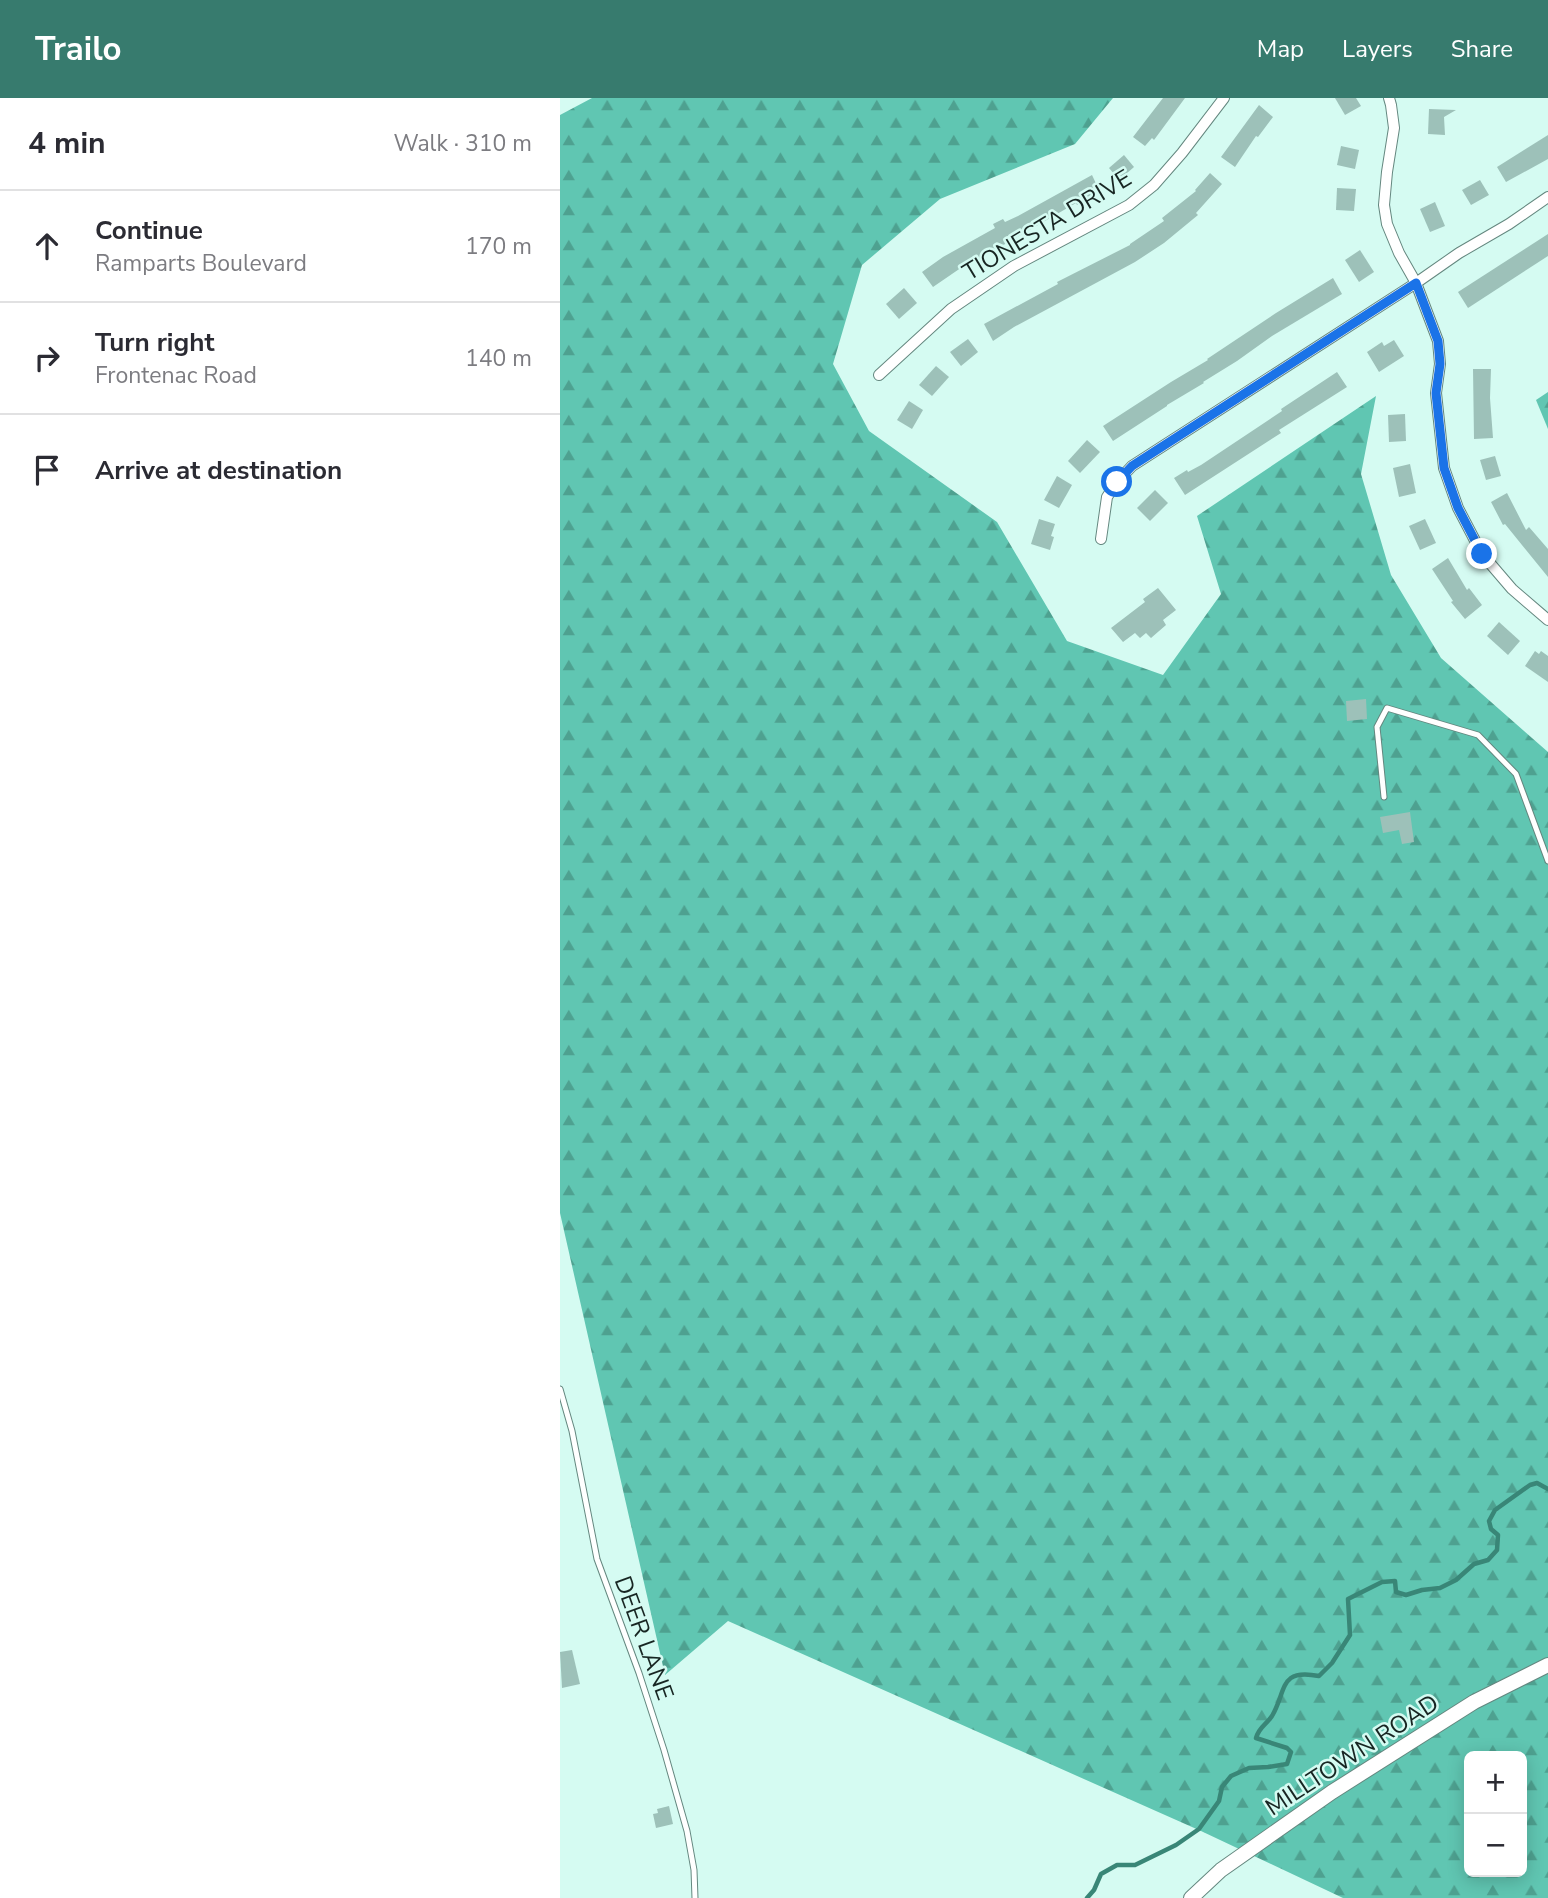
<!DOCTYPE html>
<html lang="en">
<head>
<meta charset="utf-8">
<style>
	:root { --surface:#fff; --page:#f7f7f7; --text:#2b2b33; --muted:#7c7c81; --line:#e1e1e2; --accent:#377b6e }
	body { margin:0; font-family:"Nunito Sans",sans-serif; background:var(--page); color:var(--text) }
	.controls { position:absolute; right:21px; bottom:21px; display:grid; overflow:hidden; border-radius:10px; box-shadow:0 4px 18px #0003 }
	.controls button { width:63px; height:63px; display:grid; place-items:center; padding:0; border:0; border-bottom:2px solid var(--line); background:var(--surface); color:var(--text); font:35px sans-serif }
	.stop { position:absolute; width:21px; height:21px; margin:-16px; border:5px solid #1a73e8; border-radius:50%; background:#fff }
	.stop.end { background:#1a73e8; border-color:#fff; box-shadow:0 2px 7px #0008 }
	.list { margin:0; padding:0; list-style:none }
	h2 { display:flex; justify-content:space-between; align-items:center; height:91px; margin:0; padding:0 28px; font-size:30px }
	h2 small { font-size:23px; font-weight:400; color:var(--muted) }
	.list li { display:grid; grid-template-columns:46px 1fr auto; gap:21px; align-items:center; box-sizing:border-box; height:112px; padding:0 28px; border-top:2px solid var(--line) }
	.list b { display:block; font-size:26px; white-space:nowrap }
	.list p { margin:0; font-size:23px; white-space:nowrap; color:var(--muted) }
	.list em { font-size:23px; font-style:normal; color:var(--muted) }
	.icon { flex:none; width:38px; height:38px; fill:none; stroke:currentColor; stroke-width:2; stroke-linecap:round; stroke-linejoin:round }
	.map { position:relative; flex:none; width:988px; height:1800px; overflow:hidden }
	header { display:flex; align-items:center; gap:42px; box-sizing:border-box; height:98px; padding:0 35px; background:var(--accent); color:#fff }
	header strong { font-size:33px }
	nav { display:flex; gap:38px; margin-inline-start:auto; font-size:24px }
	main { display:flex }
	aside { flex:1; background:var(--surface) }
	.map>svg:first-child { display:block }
	.forest { fill:url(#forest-firs); fill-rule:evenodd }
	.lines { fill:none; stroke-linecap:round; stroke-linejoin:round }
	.stream { stroke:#398677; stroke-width:4.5 }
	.building { fill:#9dc1b9 }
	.service-casing { stroke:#64877f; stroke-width:7 }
	.minor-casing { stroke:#64877f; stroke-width:12 }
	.tertiary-casing { stroke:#64877f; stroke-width:16 }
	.service { stroke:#fff; stroke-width:5 }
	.minor { stroke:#fff; stroke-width:10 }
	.tertiary { stroke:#fff; stroke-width:14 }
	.route { stroke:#1a73e8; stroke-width:9 }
	.labels { text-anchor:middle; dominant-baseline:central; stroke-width:5; stroke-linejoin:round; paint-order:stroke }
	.street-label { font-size:24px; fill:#172522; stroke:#d5fbf2 }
</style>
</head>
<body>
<header>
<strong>Trailo</strong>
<nav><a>Map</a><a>Layers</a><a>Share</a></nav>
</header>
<main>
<aside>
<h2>4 min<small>Walk · 310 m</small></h2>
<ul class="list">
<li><svg class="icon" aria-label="ahead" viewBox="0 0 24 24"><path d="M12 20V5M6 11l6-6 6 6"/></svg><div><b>Continue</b><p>Ramparts Boulevard</p></div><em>170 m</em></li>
<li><svg class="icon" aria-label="right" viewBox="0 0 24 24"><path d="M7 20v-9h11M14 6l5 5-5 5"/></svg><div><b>Turn right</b><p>Frontenac Road</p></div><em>140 m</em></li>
<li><svg class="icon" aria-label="arrive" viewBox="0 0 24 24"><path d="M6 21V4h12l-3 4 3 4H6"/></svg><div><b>Arrive at destination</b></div></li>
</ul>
</aside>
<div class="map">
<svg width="988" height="1800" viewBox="0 0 988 1800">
	<defs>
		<pattern id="forest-firs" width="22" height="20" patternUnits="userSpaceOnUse" patternTransform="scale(1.75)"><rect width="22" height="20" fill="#60c6b2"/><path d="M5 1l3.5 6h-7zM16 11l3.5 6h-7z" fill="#4ea190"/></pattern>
	</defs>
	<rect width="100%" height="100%" fill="#d5fbf2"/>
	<g class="forest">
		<path d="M32 0H553L515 46 380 101 302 167 273 266 309 333 437 424 507 543 603 577 661 496 637 418 816 298 801 376 831 477 881 560 988 654V1800H783L641 1733 168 1523 105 1577 0 1115V17ZM909 1658H962V1774H909Z"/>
		<polygon points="988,294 988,331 976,302"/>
	</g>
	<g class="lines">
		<path class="stream" d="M527 1800 534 1792 541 1776 557 1767H575L616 1747 639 1731 659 1703 662 1689 671 1678 689 1670 708 1669 727 1666 731 1654 727 1650 696 1640C699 1629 706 1627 712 1618 727 1592 719 1570 759 1578L772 1565 790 1537 788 1501 822 1484 835 1483 836 1494 846 1497 862 1492 880 1490 896 1482 914 1466 928 1462 937 1452 938 1437 931 1431 929 1423 935 1412 970 1387 977 1385 988 1391"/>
	</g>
	<g class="building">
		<polygon points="603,0 625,0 594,42 592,40 585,48 573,39"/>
		<polygon points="775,0 796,0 801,8 785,17"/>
		<polygon points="699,7 713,19 698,39 696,38 675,69 661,59"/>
		<polygon points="869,11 896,12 884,19 885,37 868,36"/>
		<polygon points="988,37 988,61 946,84 937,69"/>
		<polygon points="781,48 799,52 795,71 777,67"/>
		<polygon points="564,57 574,69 559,82 549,70"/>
		<polygon points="650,75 662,86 636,115 638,117 604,145 575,164 454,229 433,243 424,226 498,186 497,184 570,147 570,146 604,123 602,120 636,93 635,92"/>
		<polygon points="532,77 540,94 517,107 516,105 409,167 408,165 373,189 362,174 383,159 435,130 433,126 443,121 445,124 458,118"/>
		<polygon points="920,82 929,97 911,107 902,92"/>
		<polygon points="777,90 796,91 794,113 776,112"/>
		<polygon points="875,104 885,128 870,134 860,111"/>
		<polygon points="988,136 988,158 908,210 898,194"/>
		<polygon points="800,152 814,174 799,184 785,162"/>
		<polygon points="773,180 782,196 712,238 677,263 643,284 644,285 607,307 607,308 553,343 543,328 611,284 648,262 647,261 716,215"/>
		<polygon points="344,190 357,205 339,221 326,206"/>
		<polygon points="408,241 418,254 401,268 390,254"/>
		<polygon points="834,242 844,258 819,274 807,254 822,244 824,248"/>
		<polygon points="376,268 389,279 372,298 359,287"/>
		<polygon points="913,271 931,271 930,300 933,340 914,341"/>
		<polygon points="777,274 787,289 719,332 721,335 625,397 614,380 627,372 628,374 641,367 722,313 721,311"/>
		<polygon points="349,303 363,312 352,331 337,322"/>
		<polygon points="845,316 846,343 829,344 828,317"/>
		<polygon points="527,342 540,354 520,375 508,363"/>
		<polygon points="935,358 941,378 926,382 920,362"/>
		<polygon points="850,366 856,395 839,399 833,370"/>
		<polygon points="497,378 512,387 499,410 484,402"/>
		<polygon points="595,392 608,405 590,423 577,410"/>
		<polygon points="947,395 966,432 969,429 988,451 988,479 945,426 943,427 931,404"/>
		<polygon points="479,421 495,426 491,438 494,439 490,452 471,446"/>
		<polygon points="865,421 876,445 860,452 849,428"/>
		<polygon points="888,460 907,492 909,490 922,507 905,521 891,504 893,503 872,471"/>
		<polygon points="598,490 616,512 603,522 606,527 591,540 586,535 580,540 575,535 563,544 551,530 585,504 583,501"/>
		<polygon points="939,524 960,543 948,557 927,538"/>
		<polygon points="975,553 979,556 981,553 988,558 988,584 965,568"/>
		<polygon points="806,601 807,621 787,623 786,603"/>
		<polygon points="850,714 854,744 842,746 839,732 823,735 820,719"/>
		<polygon points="12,1552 20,1586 2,1590 0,1554"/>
		<polygon points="109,1708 113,1726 96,1730 93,1716 98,1715 97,1711"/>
	</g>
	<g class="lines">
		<defs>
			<g id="service">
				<polyline points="824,699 817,629 827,610 918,637 956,676 988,763"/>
				<polyline points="0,1291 12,1333 37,1461 79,1575 104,1652 127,1733 134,1772 135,1800"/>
			</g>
			<g id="minor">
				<polyline points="829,0 831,7 834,30 827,74 824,107 827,126 839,155 856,185 878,243 880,266 876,295 884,370 898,410 922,456 952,491 988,522"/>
				<polyline points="319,277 391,211 454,168 569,107 594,87 622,55 664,0"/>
				<polyline points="541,441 547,399 557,384 572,368 856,185 899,155 949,126 988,99"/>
			</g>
			<polyline id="tertiary" points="631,1800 661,1772 772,1694 914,1604 988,1567"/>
		</defs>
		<use href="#service" class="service-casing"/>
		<use href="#minor" class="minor-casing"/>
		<use href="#tertiary" class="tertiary-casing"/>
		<use href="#service" class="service"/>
		<use href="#minor" class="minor"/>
		<use href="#tertiary" class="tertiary"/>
	</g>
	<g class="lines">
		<polyline class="route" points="557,384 572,368 856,185 878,243 880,266 876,295 884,370 898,410 922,456"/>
	</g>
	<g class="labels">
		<g class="street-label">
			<text transform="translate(487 127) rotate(-31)">TIONESTA DRIVE</text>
			<text transform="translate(84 1540) rotate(70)">DEER LANE</text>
			<text transform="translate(792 1657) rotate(-33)">MILLTOWN ROAD</text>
		</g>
	</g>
</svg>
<div class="controls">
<button>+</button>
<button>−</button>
</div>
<div class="stop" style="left:557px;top:384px"></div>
<div class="stop end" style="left:922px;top:456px"></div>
</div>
</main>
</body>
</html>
